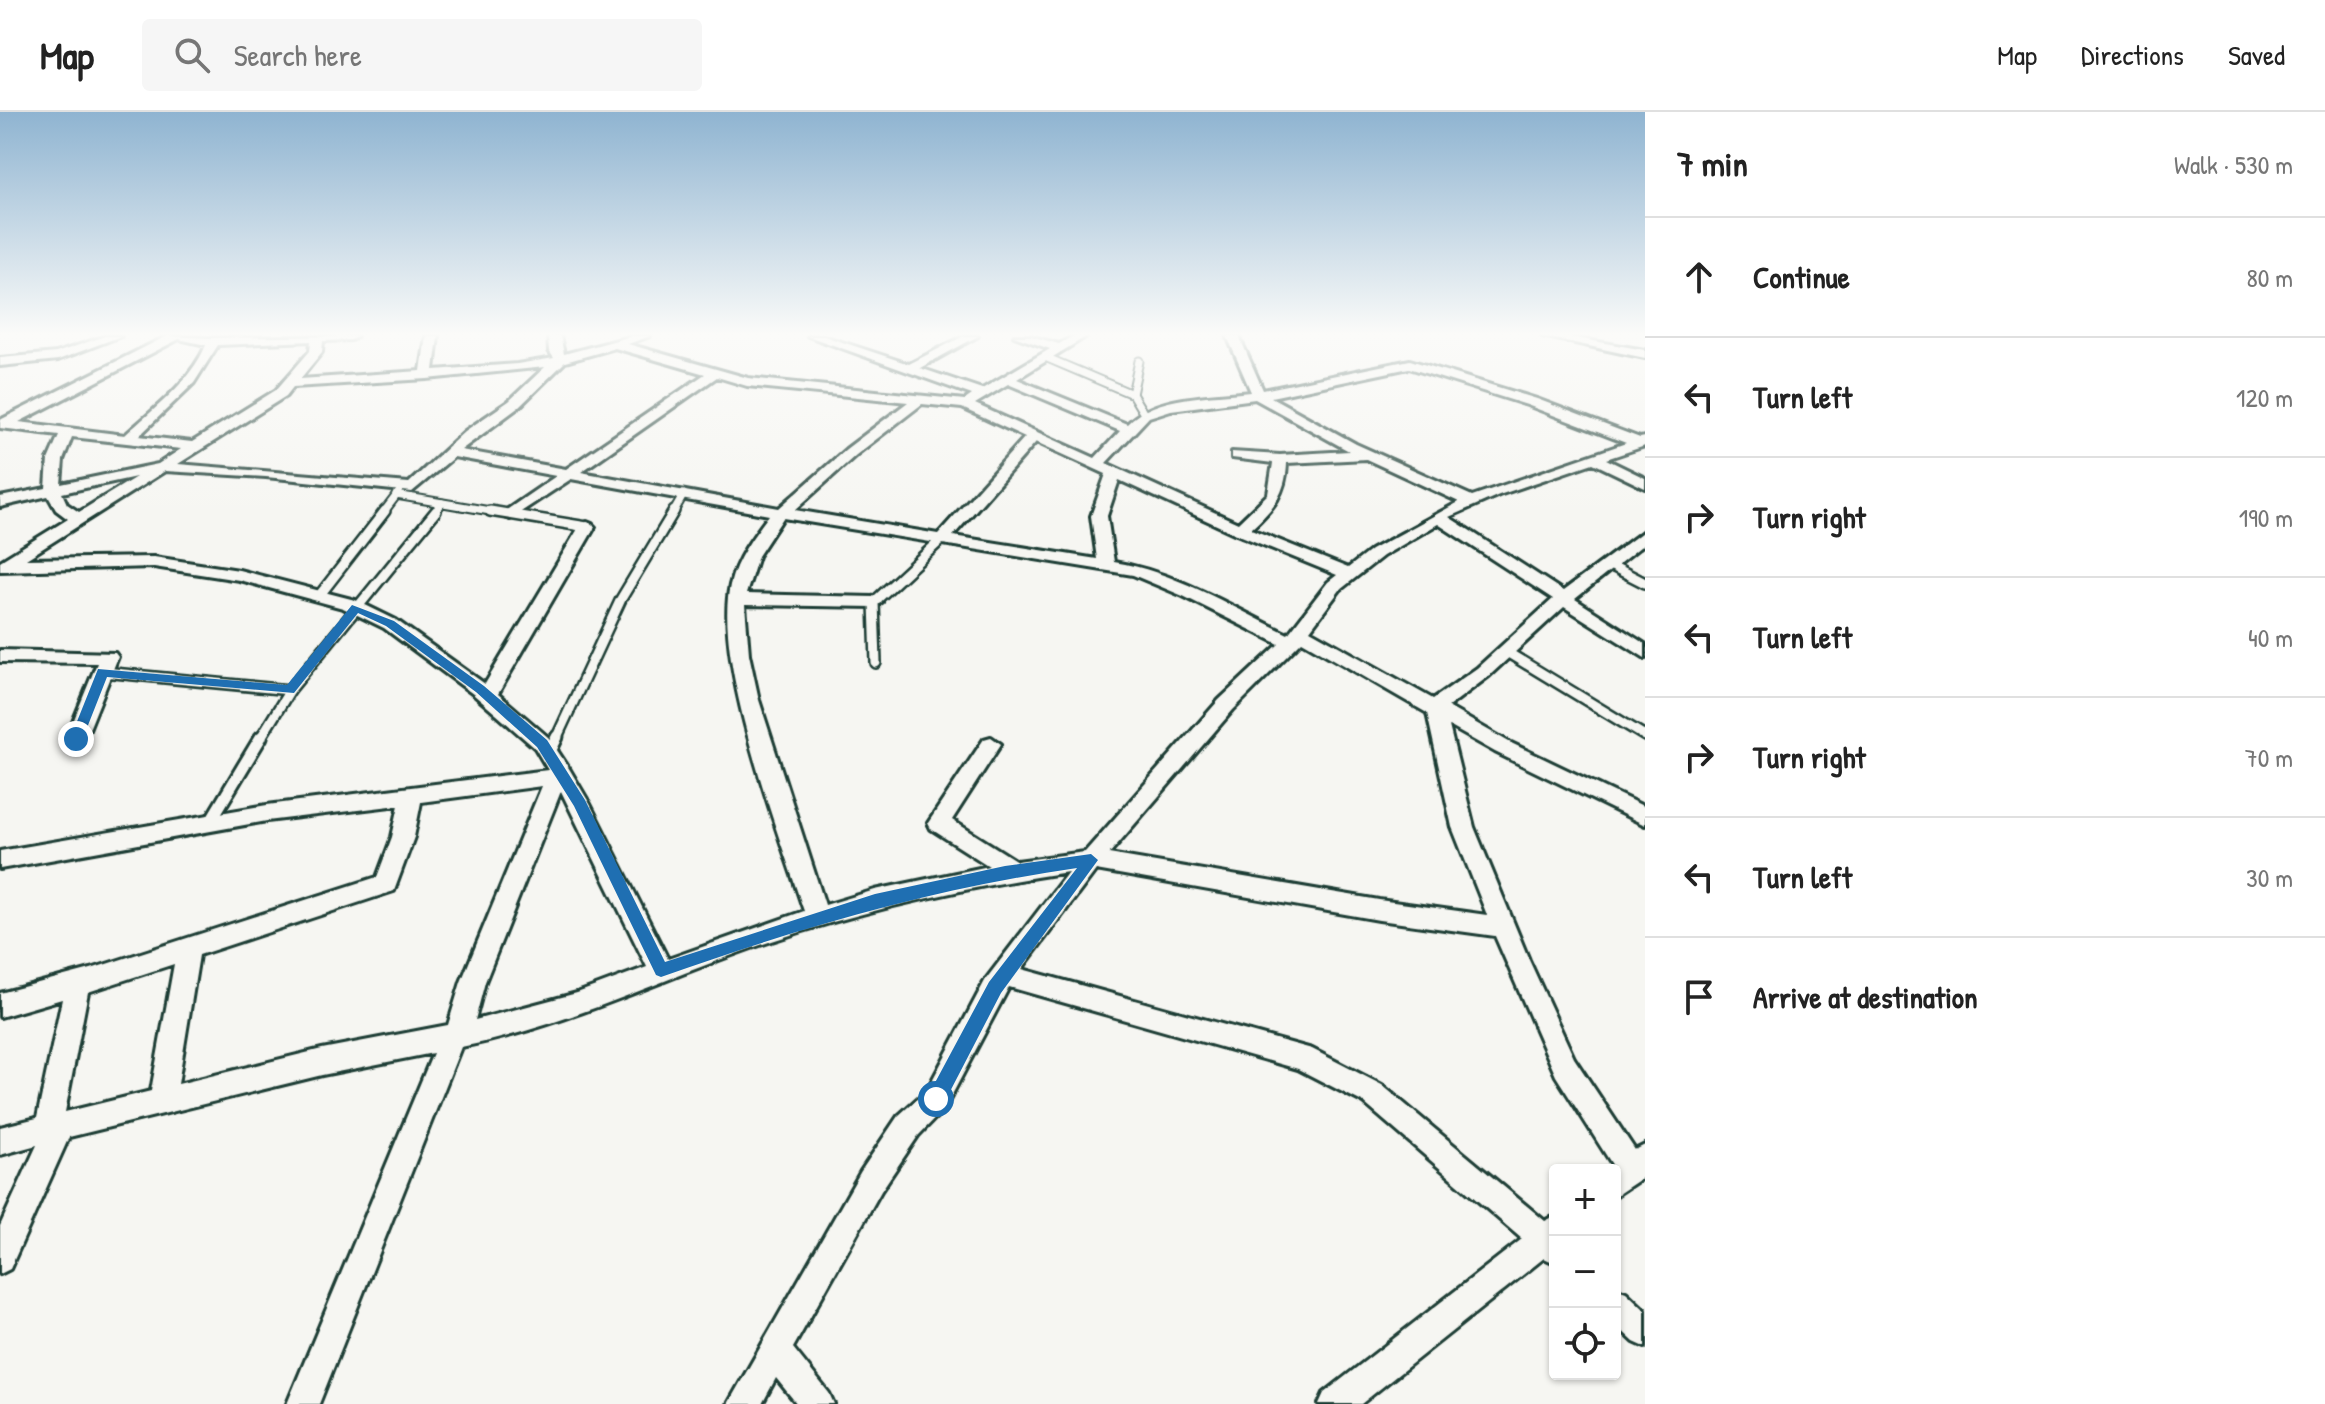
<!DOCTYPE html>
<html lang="en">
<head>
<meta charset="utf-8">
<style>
	:root { --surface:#fff; --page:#f6f6f6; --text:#222; --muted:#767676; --line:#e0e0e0 }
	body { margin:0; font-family:"Patrick Hand",sans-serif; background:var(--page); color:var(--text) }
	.controls { position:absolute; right:24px; bottom:24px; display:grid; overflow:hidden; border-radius:8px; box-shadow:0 2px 6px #0004 }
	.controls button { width:72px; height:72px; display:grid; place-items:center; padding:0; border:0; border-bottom:2px solid var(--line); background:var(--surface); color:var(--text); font:40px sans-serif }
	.stop { position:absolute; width:24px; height:24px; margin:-18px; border:6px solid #1f6fb2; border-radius:50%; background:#fff }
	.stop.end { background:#1f6fb2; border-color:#fff; box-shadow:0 2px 8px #0008 }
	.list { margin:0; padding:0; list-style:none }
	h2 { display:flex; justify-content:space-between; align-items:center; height:104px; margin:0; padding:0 32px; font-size:34px }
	h2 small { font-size:26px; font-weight:400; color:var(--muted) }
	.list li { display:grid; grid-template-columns:52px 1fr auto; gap:24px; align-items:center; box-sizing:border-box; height:120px; padding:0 32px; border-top:2px solid var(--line) }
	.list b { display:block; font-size:30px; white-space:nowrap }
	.list em { font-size:26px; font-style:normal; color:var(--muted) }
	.icon { flex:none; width:44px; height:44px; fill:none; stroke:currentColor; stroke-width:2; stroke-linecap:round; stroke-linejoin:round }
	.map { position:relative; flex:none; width:1645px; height:1292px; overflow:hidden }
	header { display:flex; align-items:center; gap:48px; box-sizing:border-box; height:112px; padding:0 40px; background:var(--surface); border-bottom:2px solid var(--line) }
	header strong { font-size:38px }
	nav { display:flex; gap:44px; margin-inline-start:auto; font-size:28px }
	.search { width:560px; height:72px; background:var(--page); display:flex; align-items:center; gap:20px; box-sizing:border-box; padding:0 28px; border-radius:8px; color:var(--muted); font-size:30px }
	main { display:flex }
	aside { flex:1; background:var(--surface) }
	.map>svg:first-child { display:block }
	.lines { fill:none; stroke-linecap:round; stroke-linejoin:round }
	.lane-far2-casing { stroke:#1f3d34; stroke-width:11 }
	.lane-far1-casing { stroke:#1f3d34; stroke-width:14 }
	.lane-casing { stroke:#1f3d34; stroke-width:17 }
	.street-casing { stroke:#1f3d34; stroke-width:6 }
	.lane-far2 { stroke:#f6f6f2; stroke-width:7 }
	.lane-far1 { stroke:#f6f6f2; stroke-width:9 }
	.lane { stroke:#f6f6f2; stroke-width:11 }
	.street { fill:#f6f6f2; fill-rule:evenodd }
	.route { fill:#1f6fb2 }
</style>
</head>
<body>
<header>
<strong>Map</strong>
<div class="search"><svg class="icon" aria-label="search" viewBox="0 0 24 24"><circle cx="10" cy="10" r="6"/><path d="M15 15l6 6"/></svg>Search here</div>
<nav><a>Map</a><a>Directions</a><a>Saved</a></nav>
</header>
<main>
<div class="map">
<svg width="1645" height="1292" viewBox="0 0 1645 1292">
	<rect width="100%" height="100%" fill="#f6f6f2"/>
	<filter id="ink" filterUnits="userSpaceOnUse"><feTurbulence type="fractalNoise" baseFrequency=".0125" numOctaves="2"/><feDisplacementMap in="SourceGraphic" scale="16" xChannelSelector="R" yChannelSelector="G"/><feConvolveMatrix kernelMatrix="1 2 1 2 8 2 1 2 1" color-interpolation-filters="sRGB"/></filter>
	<g filter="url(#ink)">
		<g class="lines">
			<defs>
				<g id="lane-far2">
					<polyline points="1045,245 1132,282"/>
					<polyline points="1139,249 1132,282 1144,302"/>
					<polyline points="396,383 502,401"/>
					<polyline points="383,401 399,380"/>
					<polyline points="434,401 442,391"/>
					<polyline points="673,401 684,382"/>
				</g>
				<g id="lane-far1">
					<polyline points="490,399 587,415"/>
					<polyline points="1608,452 1645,471"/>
					<polyline points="319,484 385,399"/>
					<polyline points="1505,539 1645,624"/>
					<polyline points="876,551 874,490 943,426"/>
					<polyline points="103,560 290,578"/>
					<polyline points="260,627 290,578 436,399"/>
					<polyline points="556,627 621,487 674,399"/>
				</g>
				<g id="lane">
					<polyline points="549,642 557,625"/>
					<polyline points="210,710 261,625"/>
				</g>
				<g id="street">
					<polygon points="105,224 121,224 58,248 0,254 0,246 56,241"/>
					<path d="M167 224 210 226 357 224 351 228 323 229 322 240 300 267 421 259 426 224H438L434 258 517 252 554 246 549 239 548 224H560L564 242 632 224H650L628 232 748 266 965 288 972 283 808 224H824L909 252 964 224H978L920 256 982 277 1050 237 1014 224H1031L1059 232 1073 224H1087L1017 267 1127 312C1156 282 1211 285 1251 280L1227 224H1239L1263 278 1410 248 1537 287 1640 326 1645 325V334L1606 347 1645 366V376L1593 351 1499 383 1449 405 1563 479 1645 418V431L1575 487 1645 532V546L1564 495 1489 564 1448 595 1509 630 1645 695V713L1495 640 1449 614 1474 715 1529 848 1574 946 1635 1038 1645 1033V1064L1615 1084V1058H1608L1613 1054 1556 964 1495 824 1379 808 1096 758 1022 857 1312 937 1382 973 1545 1109 1555 1104V1151L1544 1146 1361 1292H1319L1324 1281 1522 1127 1364 991 1298 957 1009 875 945 996 918 1024 881 1079 793 1236 829 1281 834 1292H797L776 1266 762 1292H728L861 1059 898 1004 927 978 986 867 1068 760C968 775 868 797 772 829 667 864 569 914 461 935L319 1292H287L433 941 322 963 69 1025 10 1157 0 1162V1114L37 1033 0 1043V1015L37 1006 62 887 0 905V881L91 857 377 765 392 725 399 693 267 709 0 757V739L267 693 548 658 535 636 473 582 384 516 343 496 239 468 154 455 0 459V449L68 407 56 398 48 384 0 395V385L46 376 48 348 59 323 0 316V308ZM179 227 206 233C191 269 154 297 125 323L19 310ZM311 229 310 239 276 278 192 330 139 324 194 271 218 233ZM615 236 705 262 566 357 461 338 519 295 565 250ZM545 255 509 289 465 319 409 371 178 352 286 284 293 275 427 267ZM1409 256 1527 293 1626 331 1472 384 1356 332 1271 285ZM717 265 747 274 908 290 846 337 779 396 581 360ZM1008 272 1120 319 1095 346 975 292ZM1255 287 1349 339 1280 343 1232 340V346L1273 351 1268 382 1238 411 1106 351 1149 305 1171 298ZM922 292 962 296 1025 325 938 422 795 398 856 343ZM72 325 181 337 158 352 61 372 63 348ZM1036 330 1106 362 1091 404 1097 447 953 424ZM454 345 556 364 505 399 502 402 510 407 571 367 769 403C753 424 736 447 730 473 713 549 778 720 804 799L668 847 590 692 570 658 549 626 498 582 595 415 592 412 587 410 579 415 485 572 396 508 355 488 239 458 154 445 26 447 165 359 266 365 412 380ZM1366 347 1459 390 1371 438 1348 456 1251 417C1273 397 1286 382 1287 351ZM136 365 79 400 67 392 62 381ZM1119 368 1234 421 1337 463 1328 470 1288 522C1232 495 1176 460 1114 450L1107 404ZM783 406 1133 463 1183 484 1279 532 1219 588 1085 740 1017 749 952 708 1001 632 991 625 984 627 928 711 931 717 989 754 875 778 825 793 759 588 749 542 745 493 874 495 882 490 874 485 746 482 758 444ZM1438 412 1553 487 1477 556 1433 587 1310 518 1340 478 1383 444ZM1302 529 1427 601 1452 715 1487 803 1379 788 1109 742 1233 598ZM542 674 461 870 448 913 322 937 178 972 199 843 394 779 414 725 421 690ZM561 679 647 855 577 881 475 908 485 870ZM174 852 151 979 65 1000 88 880Z"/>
					<polygon points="1542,224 1565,224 1645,238 1645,246"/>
					<polygon points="0,538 115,541 118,545 83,632 69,632 66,627 97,551 0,550"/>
					<polygon points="1615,1176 1626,1180 1645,1198 1645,1235 1634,1230 1615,1212"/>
				</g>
			</defs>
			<use href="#lane-far2" class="lane-far2-casing"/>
			<use href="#lane-far1" class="lane-far1-casing"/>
			<use href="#lane" class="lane-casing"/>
			<use href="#street" class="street-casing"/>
			<use href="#lane-far2" class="lane-far2"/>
			<use href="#lane-far1" class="lane-far1"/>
			<use href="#lane" class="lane"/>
			<use href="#street" class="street"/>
		</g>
	</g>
	<linearGradient id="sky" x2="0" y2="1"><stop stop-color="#8fb4d1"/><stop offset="0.55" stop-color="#fbfbf9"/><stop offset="1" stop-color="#fbfbf9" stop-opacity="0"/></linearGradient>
	<rect width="1645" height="404" fill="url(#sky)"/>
	<path class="route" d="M352 493 394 509 484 574 547 628 585 688 665 850 875 782 1005 754 1091 742 1098 748 1001 881 943 993 936 995 928 987 930 980 989 870 1077 756C931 777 799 816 661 865L656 863 574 694 537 635 476 580 386 514 358 501 294 581 107 565 81 631 70 627 98 557 287 573Z"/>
</svg>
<div class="controls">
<button>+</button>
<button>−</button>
<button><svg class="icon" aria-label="locate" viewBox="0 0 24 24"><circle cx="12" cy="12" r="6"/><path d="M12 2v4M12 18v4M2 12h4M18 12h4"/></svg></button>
</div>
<div class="stop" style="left:936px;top:987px"></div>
<div class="stop end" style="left:76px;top:627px"></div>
</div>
<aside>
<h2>7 min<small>Walk · 530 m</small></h2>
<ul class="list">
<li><svg class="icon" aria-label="ahead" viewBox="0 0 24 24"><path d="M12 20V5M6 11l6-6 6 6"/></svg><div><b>Continue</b></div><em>80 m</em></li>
<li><svg class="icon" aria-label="left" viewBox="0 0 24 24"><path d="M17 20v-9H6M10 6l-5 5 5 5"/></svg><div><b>Turn left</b></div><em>120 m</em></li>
<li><svg class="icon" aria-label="right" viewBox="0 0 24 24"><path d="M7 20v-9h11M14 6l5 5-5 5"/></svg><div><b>Turn right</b></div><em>190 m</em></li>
<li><svg class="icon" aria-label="left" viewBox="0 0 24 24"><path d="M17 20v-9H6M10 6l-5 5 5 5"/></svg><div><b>Turn left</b></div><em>40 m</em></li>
<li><svg class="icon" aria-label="right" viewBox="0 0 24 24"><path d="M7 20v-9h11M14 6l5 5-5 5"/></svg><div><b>Turn right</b></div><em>70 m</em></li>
<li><svg class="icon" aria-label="left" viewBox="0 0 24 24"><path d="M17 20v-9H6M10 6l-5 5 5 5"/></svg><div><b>Turn left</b></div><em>30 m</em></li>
<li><svg class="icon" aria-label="arrive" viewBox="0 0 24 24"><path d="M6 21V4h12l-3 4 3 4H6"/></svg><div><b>Arrive at destination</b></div></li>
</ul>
</aside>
</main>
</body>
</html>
